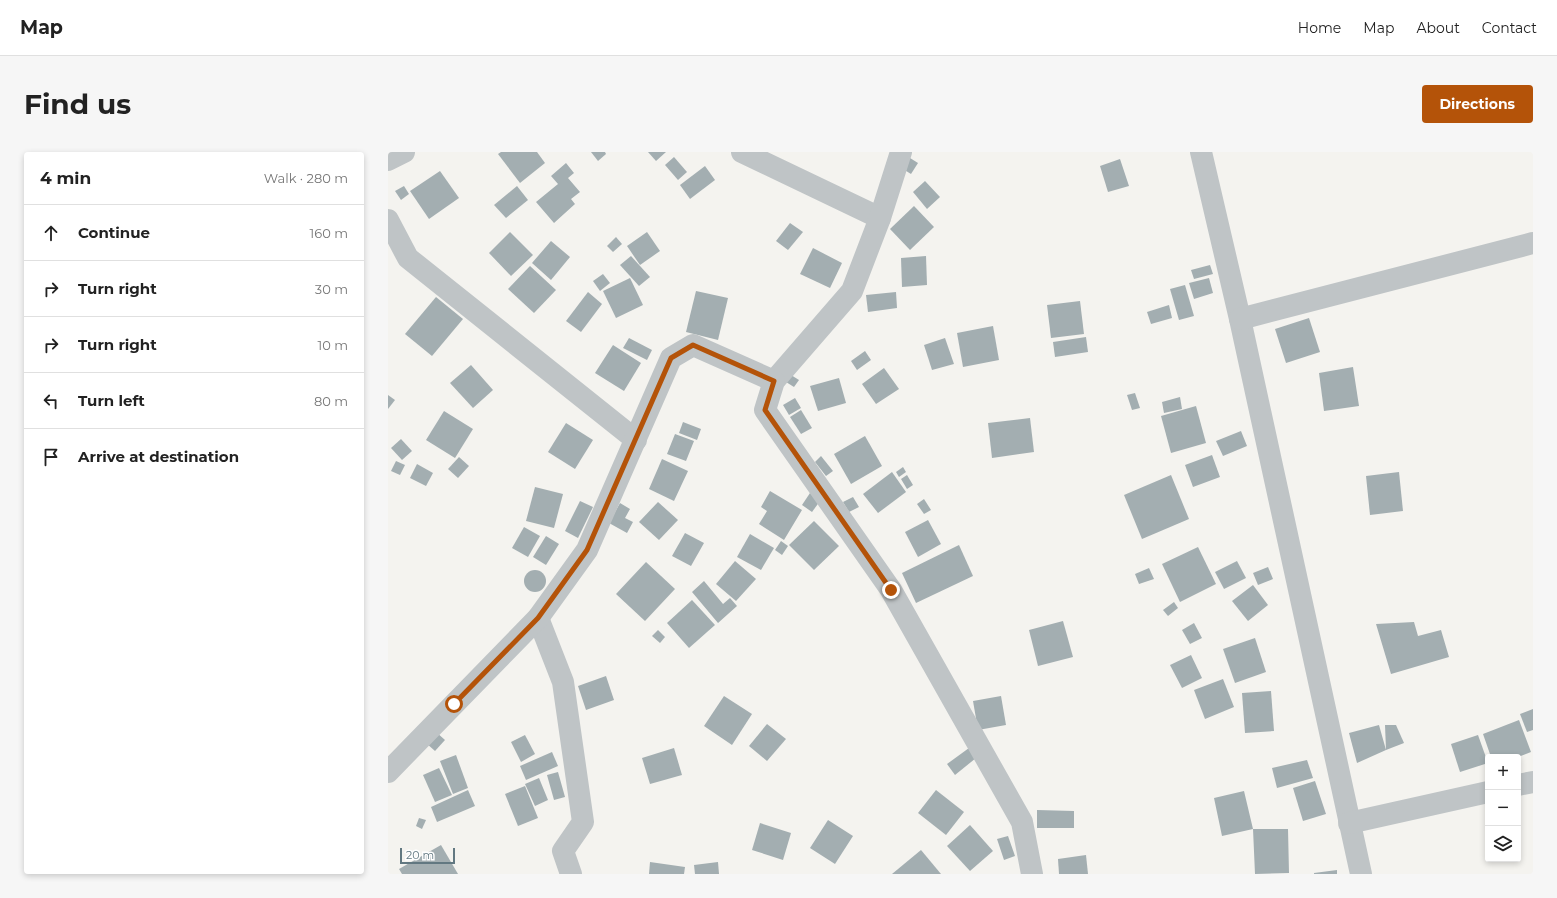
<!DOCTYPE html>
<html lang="en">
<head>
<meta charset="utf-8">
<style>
	:root { --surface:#fff; --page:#f6f6f6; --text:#222; --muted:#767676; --line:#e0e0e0; --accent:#b45309 }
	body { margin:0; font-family:Montserrat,sans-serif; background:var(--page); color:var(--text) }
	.controls { position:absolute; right:12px; bottom:12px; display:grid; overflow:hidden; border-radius:4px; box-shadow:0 2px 6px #0003 }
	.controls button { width:36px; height:36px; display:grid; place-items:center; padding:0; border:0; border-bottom:1px solid var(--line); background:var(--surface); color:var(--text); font:20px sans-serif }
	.scale { position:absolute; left:12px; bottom:10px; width:55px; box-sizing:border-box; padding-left:4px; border:2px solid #627881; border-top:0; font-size:11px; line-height:14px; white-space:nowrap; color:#627881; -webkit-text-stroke:3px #fff; paint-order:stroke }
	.stop { position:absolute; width:12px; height:12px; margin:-9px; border:3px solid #b45309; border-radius:50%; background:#fff }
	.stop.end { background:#b45309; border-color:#fff; box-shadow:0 1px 4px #0008 }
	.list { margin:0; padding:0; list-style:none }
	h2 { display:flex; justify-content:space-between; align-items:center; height:52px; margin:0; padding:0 16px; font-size:17px }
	h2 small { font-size:13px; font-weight:400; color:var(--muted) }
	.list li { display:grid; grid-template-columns:26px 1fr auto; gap:12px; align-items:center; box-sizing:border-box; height:56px; padding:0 16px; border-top:1px solid var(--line) }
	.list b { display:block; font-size:15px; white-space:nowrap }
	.list em { font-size:13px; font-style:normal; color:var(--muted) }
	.icon { flex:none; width:22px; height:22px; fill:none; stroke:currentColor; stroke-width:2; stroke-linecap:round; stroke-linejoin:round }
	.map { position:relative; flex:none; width:1145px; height:722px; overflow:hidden; border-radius:4px }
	header { display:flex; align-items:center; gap:24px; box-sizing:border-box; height:56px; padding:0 20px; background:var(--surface); border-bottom:1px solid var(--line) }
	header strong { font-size:19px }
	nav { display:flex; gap:22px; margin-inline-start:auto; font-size:14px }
	.intro { display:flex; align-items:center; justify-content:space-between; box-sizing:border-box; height:96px; padding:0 24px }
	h1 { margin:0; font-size:28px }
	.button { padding:10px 18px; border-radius:4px; background:var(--accent); color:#fff; font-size:14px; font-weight:700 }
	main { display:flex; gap:24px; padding:0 24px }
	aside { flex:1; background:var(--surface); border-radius:4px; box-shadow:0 2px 6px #0003 }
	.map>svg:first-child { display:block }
	.building { fill:#a3aeb1 }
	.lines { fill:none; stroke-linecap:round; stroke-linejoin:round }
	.minor { stroke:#bfc4c6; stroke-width:22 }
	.route { stroke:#b45309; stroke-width:5 }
</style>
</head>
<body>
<header>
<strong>Map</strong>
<nav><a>Home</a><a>Map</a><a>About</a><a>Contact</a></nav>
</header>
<div class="intro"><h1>Find us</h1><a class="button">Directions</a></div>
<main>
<aside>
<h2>4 min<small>Walk · 280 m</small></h2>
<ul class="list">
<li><svg class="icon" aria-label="ahead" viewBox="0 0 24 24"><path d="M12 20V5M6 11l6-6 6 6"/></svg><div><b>Continue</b></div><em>160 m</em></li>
<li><svg class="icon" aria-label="right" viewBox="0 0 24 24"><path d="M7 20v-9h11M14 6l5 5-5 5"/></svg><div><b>Turn right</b></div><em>30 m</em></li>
<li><svg class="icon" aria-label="right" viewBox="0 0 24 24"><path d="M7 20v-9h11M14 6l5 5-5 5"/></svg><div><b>Turn right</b></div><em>10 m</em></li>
<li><svg class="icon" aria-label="left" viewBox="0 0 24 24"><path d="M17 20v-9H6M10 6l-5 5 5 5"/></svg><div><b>Turn left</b></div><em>80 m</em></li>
<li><svg class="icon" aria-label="arrive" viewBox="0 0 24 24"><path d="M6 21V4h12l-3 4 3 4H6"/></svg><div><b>Arrive at destination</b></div></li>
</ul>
</aside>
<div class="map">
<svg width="1145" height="722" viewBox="0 0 1145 722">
	<rect width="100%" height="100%" fill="#f4f3ef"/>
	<g class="building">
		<polygon points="113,0 149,0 157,11 132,31 110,2"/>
		<polygon points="203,0 217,0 218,2 210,9"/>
		<polygon points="260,0 278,0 268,9"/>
		<polygon points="286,5 299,20 290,28 277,13"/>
		<polygon points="522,6 530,11 523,22 515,17"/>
		<polygon points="732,7 741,34 720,40 712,14"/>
		<polygon points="178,11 186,21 180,26 192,40 183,47 187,52 166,71 148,50 170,32 163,24"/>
		<polygon points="317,14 327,28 302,47 292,33"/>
		<polygon points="52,19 71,46 41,67 22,39"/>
		<polygon points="537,29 552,45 539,57 525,40"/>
		<polygon points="16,34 21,42 13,48 7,39"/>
		<polygon points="129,34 140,48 118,66 106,53"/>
		<polygon points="526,54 546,75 522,98 502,77"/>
		<polygon points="402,71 415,80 400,98 388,89"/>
		<polygon points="122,80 145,103 123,124 101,101"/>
		<polygon points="259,80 272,99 252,113 239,94"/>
		<polygon points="228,85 234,92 225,100 219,94"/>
		<polygon points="163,89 182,105 163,128 144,111"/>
		<polygon points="425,96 454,111 442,136 412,122"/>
		<polygon points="243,104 262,125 251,134 232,113"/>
		<polygon points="538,104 539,133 514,135 513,106"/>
		<polygon points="822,113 825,122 806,127 803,118"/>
		<polygon points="142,114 168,138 146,161 120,137"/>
		<polygon points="215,122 222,131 212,139 205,129"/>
		<polygon points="242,126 255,153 228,166 215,139"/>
		<polygon points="821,126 825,141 806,147 801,131"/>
		<polygon points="797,133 806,164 791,168 782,137"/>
		<polygon points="308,139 340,146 330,188 298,180"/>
		<polygon points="200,140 214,152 193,180 178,169"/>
		<polygon points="508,140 509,156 480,160 478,143"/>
		<polygon points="48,145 75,167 44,204 17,182"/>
		<polygon points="692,149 696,182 663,186 659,153"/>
		<polygon points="781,153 784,166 763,172 759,160"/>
		<polygon points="921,166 932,200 898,211 887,177"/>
		<polygon points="605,174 611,208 575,215 569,181"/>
		<polygon points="698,185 700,200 667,205 665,190"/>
		<polygon points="241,186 264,198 259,208 235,196"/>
		<polygon points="557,186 566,212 544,218 536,193"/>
		<polygon points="225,193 253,211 236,239 207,221"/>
		<polygon points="477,199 483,208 469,218 463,209"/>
		<polygon points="83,213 105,238 85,256 62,231"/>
		<polygon points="965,215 971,254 936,259 931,221"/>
		<polygon points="496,216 511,237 488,252 474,232"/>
		<polygon points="403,223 411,228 406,235 398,230"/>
		<polygon points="451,226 458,251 430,259 422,234"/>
		<polygon points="747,241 752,256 744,258 739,243"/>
		<polygon points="0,243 7,248 0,257"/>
		<polygon points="792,245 794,257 776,261 774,250"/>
		<polygon points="407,246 413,256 401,263 395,253"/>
		<polygon points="808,254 818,291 783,301 773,264"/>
		<polygon points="413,258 424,276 413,282 402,265"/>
		<polygon points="56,259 85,277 67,306 38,288"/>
		<polygon points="642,266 646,300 604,306 600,271"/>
		<polygon points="295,270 313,277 309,288 291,281"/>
		<polygon points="178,271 205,288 187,317 160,300"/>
		<polygon points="853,279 859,294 835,304 828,289"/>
		<polygon points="287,282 306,289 298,309 279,302"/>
		<polygon points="477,284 494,314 463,332 446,302"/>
		<polygon points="13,287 24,299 14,308 3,296"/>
		<polygon points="824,303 832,325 805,335 797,313"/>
		<polygon points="433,304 445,319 438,324 427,310"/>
		<polygon points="71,305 81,314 70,326 60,317"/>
		<polygon points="274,307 300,319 286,349 261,337"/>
		<polygon points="8,309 17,313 12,323 3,319"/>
		<polygon points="29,312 45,321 38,334 22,326"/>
		<polygon points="515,315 518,320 511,325 508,320"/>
		<polygon points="504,320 518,340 490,361 475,342"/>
		<polygon points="1011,320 1015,359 982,363 978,324"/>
		<polygon points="519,323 525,333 519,337 513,327"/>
		<polygon points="783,323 801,367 754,387 736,343"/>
		<polygon points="147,335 175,342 166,376 138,369"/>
		<polygon points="382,339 414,358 396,388 371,372 379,359 373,355"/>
		<polygon points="422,341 432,349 424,360 414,353"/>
		<polygon points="465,345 471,355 461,360 455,350"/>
		<polygon points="536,347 543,358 536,362 529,352"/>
		<polygon points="192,349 205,355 190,386 177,379"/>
		<polygon points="270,350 290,368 271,388 251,370"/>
		<polygon points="232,351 242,357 237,366 245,370 239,381 221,371"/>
		<polygon points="540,368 553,392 530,405 517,380"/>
		<polygon points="426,369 451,394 426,418 401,393"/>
		<polygon points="136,375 152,384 140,405 124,396"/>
		<polygon points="297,381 316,391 303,414 284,404"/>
		<polygon points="362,382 386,396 373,418 349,405"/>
		<polygon points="158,384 171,392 158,413 145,405"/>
		<polygon points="393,389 400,394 394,403 387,398"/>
		<polygon points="571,393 585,424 528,451 514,421"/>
		<polygon points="810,395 828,432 792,450 774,412"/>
		<polygon points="347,409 368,427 348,449 328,432"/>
		<polygon points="849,409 858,426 836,437 827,420"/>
		<polygon points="258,410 287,437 257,469 228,442"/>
		<polygon points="880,415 885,427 870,433 865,421"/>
		<polygon points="761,416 766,427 751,432 747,422"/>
		<circle cx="147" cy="429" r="11"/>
		<polygon points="316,429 335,452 342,446 349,454 330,471 304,440"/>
		<polygon points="865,433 880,453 860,469 844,449"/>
		<polygon points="304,448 327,473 301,496 279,471"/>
		<polygon points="786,450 790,456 780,464 775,458"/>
		<polygon points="675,469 685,505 650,514 641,478"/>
		<polygon points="1026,470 1030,484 1053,478 1061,505 1003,522 988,472"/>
		<polygon points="806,471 814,486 802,492 794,478"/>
		<polygon points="270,478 277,485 272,491 264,484"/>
		<polygon points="867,486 878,520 847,531 835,497"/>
		<polygon points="803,503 814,526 794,536 782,513"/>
		<polygon points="218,524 226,548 198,558 190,534"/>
		<polygon points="835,527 846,555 817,567 806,538"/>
		<polygon points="883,539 886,579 857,581 854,541"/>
		<polygon points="336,544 364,562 344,593 316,574"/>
		<polygon points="613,544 618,573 590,578 585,549"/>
		<polygon points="1145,557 1145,578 1139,580 1132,562"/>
		<polygon points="1131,568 1143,600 1130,605 1103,605 1095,582"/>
		<polygon points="379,572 398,587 379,609 361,594"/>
		<polygon points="991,573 998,598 969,611 961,581"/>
		<polygon points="997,573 1008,573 1016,591 998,598"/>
		<polygon points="48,580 57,588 47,599 38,591"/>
		<polygon points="137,583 147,602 133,610 123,590"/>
		<polygon points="1090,583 1100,611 1072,620 1063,592"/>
		<polygon points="286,596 294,623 262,632 254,606"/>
		<polygon points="581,596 588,606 567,623 559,612"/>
		<polygon points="164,600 170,614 138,628 132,614"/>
		<polygon points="68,603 80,636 65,642 52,609"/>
		<polygon points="919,608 925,626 889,636 884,616"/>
		<polygon points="51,616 64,643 47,650 35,623"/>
		<polygon points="170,620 177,645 166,648 159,623"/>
		<polygon points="151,626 160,648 147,654 137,632"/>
		<polygon points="927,629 938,662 915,669 905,636"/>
		<polygon points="137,634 150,666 130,674 117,642"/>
		<polygon points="80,638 87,654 49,670 43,655"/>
		<polygon points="548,638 576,660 558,683 530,661"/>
		<polygon points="856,639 865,677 900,677 901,721 867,722 865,677 834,684 826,646"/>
		<polygon points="649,658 686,659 686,676 649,676"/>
		<polygon points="31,666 38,668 34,677 28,674"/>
		<polygon points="440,668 465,684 447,712 422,696"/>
		<polygon points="372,671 403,681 395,708 364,698"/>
		<polygon points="582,673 605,699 582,719 559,694"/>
		<polygon points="620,684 627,704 616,708 609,687"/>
		<polygon points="53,693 70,722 14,722 11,717"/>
		<polygon points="533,698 553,722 504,722"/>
		<polygon points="698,703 700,722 671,722 670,707"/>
		<polygon points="262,710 297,715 296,722 261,722"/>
		<polygon points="330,710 331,722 307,722 306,713"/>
		<polygon points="949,718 949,722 926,722 926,721"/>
	</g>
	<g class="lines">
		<g class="minor">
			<polyline points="354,0 492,66"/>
			<polyline points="513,0 492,66 464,139 386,229 377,258 503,438 634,670 644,722"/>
			<polyline points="813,0 852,167 973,722"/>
			<polyline points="0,8 16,0"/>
			<polyline points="0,68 20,106 248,288"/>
			<polyline points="852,167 1145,91"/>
			<polyline points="150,466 175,530 195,670 175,699 183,722"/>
			<polyline points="0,620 150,466 199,398 283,206 305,193 386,229"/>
			<polyline points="1130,633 1145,630"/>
			<polyline points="961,671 1100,640"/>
		</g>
	</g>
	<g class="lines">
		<polyline class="route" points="66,552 150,466 199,398 283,206 305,193 386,229 377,258 503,438"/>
	</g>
</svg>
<div class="controls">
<button>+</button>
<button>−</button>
<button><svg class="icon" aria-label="layers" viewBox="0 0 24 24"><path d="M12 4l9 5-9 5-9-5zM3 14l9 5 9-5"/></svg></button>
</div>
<div class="scale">20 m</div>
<div class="stop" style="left:66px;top:552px"></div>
<div class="stop end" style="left:503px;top:438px"></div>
</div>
</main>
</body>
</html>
